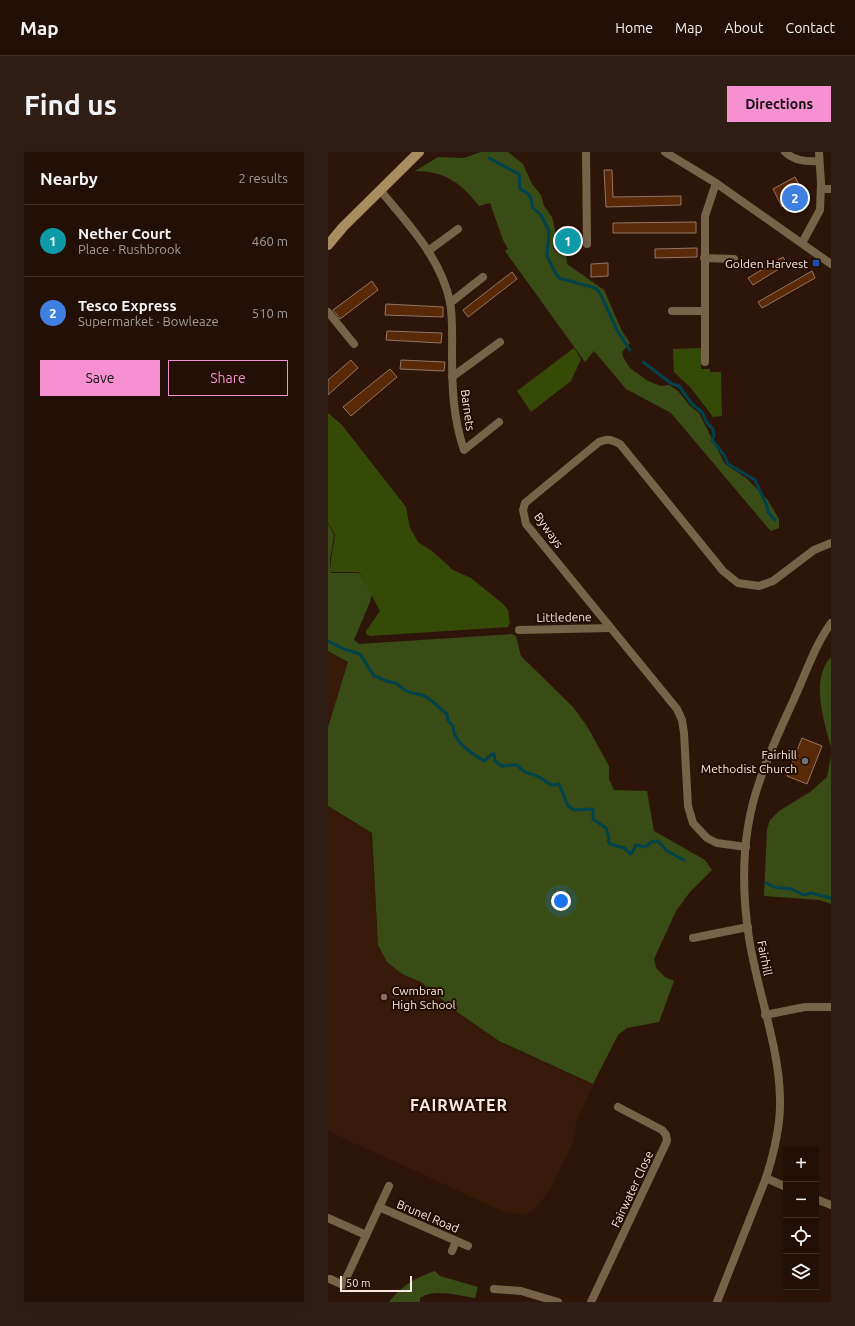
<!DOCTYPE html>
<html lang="en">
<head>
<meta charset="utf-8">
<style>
	:root { --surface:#221007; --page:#2e1e15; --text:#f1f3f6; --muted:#a29d9b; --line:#3f3028; --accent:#f690d1 }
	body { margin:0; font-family:Ubuntu,sans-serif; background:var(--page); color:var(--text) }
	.controls { position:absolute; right:12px; bottom:12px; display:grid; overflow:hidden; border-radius:0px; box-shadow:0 4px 16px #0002 }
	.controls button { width:36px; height:36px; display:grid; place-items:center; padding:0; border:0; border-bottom:1px solid var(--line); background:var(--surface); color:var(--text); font:20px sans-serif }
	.scale { position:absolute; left:12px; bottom:10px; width:72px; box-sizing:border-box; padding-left:4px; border:2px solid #fae9e0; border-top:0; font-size:11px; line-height:14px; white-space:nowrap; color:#fae9e0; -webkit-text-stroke:3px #230d02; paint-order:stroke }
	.you { position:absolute; left:233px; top:749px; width:14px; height:14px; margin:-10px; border:3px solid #fff; border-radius:50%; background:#1a73e8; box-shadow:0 0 0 6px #1a73e833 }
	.badge { display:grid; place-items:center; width:26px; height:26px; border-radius:50%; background:var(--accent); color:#fff; font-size:13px; font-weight:700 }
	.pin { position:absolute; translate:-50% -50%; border:2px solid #fff; box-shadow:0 1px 4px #0006 }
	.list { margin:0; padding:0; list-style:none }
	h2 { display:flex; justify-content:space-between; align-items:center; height:52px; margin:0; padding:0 16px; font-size:17px }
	h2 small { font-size:13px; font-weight:400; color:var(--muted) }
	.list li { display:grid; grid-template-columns:26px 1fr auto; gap:12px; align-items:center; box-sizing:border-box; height:72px; padding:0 16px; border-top:1px solid var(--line) }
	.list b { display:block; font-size:15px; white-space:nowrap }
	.list p { margin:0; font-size:13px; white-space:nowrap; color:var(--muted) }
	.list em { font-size:13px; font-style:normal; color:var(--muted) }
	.actions { display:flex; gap:8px; padding:12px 16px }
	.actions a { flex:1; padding:9px 0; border:1px solid var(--accent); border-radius:0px; text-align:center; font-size:14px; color:var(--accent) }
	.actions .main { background:var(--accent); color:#111 }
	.icon { flex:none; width:22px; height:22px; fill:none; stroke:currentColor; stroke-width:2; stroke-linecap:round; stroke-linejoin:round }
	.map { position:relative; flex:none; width:503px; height:1150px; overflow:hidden; border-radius:0px }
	header { display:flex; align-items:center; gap:24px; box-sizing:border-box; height:56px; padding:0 20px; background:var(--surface); border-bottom:1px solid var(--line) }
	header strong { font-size:19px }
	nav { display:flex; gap:22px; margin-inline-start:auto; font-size:14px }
	.intro { display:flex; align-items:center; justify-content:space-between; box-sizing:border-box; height:96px; padding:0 24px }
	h1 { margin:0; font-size:28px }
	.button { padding:10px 18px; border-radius:0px; background:var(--accent); color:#111; font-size:14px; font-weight:700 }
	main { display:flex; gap:24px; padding:0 24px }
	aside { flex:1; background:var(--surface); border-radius:0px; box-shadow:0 4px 16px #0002 }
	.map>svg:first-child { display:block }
	.built { fill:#371a09 }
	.green { fill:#364a08 }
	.forest { fill:#394c15 }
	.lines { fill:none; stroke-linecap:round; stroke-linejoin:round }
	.stream { stroke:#00434d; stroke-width:3 }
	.building { fill:#592908; stroke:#937666 }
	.street { stroke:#766348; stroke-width:8 }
	.secondary { stroke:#a98c5f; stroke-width:10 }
	.transit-dot { fill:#1a4fb4; stroke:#230d02; stroke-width:1.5 }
	.worship-dot { fill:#6b7280; stroke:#230d02; stroke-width:1.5 }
	.education-dot { fill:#8d6e63; stroke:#230d02; stroke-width:1.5 }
	.labels { text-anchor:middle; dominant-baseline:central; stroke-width:4; stroke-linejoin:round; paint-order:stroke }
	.poi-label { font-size:12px; fill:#fae9e0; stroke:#230d02; text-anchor:end }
	.street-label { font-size:12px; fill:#fae9e0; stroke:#230d02 }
	.district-label { font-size:16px; font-weight:bold; letter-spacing:1px; fill:#fae9e0; stroke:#230d02 }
</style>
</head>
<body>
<header>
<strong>Map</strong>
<nav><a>Home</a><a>Map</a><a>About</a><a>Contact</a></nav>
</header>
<div class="intro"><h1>Find us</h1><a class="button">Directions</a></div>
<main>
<aside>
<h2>Nearby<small>2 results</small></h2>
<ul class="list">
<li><span class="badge" style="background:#0f9aa8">1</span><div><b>Nether Court</b><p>Place · Rushbrook</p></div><em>460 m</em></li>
<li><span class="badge" style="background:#3f7fe0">2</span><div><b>Tesco Express</b><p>Supermarket · Bowleaze</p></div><em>510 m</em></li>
</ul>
<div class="actions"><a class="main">Save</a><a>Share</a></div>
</aside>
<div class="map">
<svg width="503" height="1150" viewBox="0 0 503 1150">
	<rect width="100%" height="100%" fill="#2d1609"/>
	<g class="built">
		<polygon points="0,499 20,510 0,574"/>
		<polygon points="0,655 43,681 50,793 59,810 74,822 93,830 129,861 170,889 265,933 248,971 245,990 222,1038 205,1059 195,1063 172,1058 0,979"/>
	</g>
	<g class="green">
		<polygon points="246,196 253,207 243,229 203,260 189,239"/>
		<polygon points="373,196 373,217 382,217 382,220 393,220 394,264 385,265 363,236 346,220 345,197"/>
		<polygon points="0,261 14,273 78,355 82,376 90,390 104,399 125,418 143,426 175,452 180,458 182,471 180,475 42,484 38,482 38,479 52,459 31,420 3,420 3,407 7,383 0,371"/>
	</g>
	<g class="forest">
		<path d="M153 0H180L195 12 204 32 213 43 216 54 224 65 227 78 228 100H238L239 112 276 138 294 179 302 191 294 200 295 205 302 216 320 229 333 234 341 233 350 239 362 254 371 261 397 312 418 326 439 347 451 367V376L443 379 440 376 343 261 298 237 266 199 257 210 177 99 180 97 175 88 162 51 151 54C133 31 117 19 87 19L110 5 136 6Z"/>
		<polygon points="0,372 6,383 2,407 3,421 31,421 44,442 42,450 26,488 31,492 184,482 188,484 193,504 245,555 259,574 281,614 281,627 286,638 319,639 326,679 377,708 384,718 362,740 348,759 326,807 328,816 337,825 346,829 331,870 299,876 290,883 265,932 171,889 129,860 93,830 74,822 59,810 50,793 44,681 0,654 0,575 20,510 0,499"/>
		<path d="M503 505V595C496 569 482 527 503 505Z"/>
		<polygon points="503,604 503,752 491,748 436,744 439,677 442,668 451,659 482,640 499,625"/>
		<path d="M107 1119 112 1124 150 1135 147 1146C130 1144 107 1136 92 1146V1150H61C73 1134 88 1125 107 1119Z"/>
	</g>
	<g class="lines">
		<g class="stream">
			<path d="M161 6 191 22 192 37C200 40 205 45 204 55L213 63 221 79 219 104 227 120 231 126 267 136 272 141 290 180 302 198"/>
			<polyline points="315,210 344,232 351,234 364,252 374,260 379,271 385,277 386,284 384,288 396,303 400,312 427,328 439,354 440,360 447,368"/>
			<path d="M0 489 16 497 32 502 46 524C54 526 60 531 68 531 79 541 80 540 94 543 103 546 111 556 119 562L120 569 125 574C125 590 143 601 156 609L164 602H166L167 609 174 614 189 613C200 625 201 619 211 625 220 630 221 635 231 632L240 654 246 658 265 657V667L278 676 281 686 280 689 282 692 296 696 303 702 308 693 317 695 325 689 331 690 339 699 356 708"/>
			<polyline points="438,731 446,735 463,737 476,743 483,741 503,746"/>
		</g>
	</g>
	<g class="building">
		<polygon points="276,18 284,18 285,45 353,44 353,53 278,55"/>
		<polygon points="467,25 481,51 471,57 469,55 461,59 457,53 454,55 445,37"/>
		<polygon points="368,70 368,81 285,81 285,71"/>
		<polygon points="232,82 248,82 248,97 232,96"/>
		<polygon points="369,96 369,105 327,106 327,97"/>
		<polygon points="455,105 459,112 425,133 420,126"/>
		<polygon points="280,111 280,124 263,125 263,112"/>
		<polygon points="484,119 487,126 434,156 430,150"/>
		<polygon points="184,120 189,127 140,165 135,158"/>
		<polygon points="44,129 50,138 12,167 5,158"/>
		<polygon points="58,152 115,155 115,165 57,163"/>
		<polygon points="59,179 114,181 113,191 58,188"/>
		<polygon points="23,208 30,216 0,243 0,228"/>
		<polygon points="73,208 117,210 116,219 72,217"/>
		<polygon points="62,217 69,225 23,264 15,255"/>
		<polygon points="474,586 494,594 479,632 459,624"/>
	</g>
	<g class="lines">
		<g class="street">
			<polyline points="258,0 259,92"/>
			<polyline points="337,0 388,31 503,112"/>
			<path d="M457 0C466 9 479 10 491 9"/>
			<polyline points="493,37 503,37"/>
			<path d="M52 38C80 72 113 106 122 150 125 166 124 185 124 202 124 235 125 266 136 298L171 270"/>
			<polyline points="474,91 492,58 493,31 491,0"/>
			<polyline points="100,99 130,77"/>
			<polyline points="376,106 406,107"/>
			<polyline points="122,151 155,125"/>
			<polyline points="344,159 377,159"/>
			<polyline points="0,160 26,192"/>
			<polyline points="377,210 377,64 388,31"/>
			<polyline points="124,225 172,190"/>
			<polyline points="191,478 282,476"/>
			<path d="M418 695 389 691 379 686 365 671 360 654 356 581 354 568 349 557 198 372 195 358 197 351 271 290C280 286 284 288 292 292L395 419 410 431 431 434 445 429 486 398 503 391"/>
			<polyline points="365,786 420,775"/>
			<polyline points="437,863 477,855 503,855"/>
			<polyline points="438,1026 458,1035"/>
			<polyline points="488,1047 503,1053"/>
			<polyline points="51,1055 140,1094"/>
			<polyline points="0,1066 38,1083"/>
			<polyline points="124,1099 128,1089"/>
			<polyline points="2,1127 15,1133 61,1034"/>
			<polyline points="166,1137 193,1139 230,1150"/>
			<polyline points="263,1150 339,989 338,983 334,978 290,955"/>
			<path d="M389 1150 438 1026C446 1001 453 973 452 946 451 894 429 838 421 786 413 734 414 678 432 628 442 597 457 568 470 538 480 515 488 492 503 471"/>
		</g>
		<polyline class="secondary" points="0,93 15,75 91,0"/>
	</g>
	<rect class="transit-dot" x="484" y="107" width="8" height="8" rx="2"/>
	<circle class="worship-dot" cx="477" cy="609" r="4"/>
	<circle class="education-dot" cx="56" cy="845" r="4"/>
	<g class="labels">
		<g class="poi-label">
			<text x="480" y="111">Golden Harvest</text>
			<text x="469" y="602">Fairhill<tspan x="469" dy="14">Methodist Church</tspan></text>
			<text x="64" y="838" text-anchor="start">Cwmbran<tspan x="64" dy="14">High School</tspan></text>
		</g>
		<g class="street-label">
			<text transform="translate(140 258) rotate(82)">Barnets</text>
			<text transform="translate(221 378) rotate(54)">Byways</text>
			<text transform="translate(236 465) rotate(-1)">Littledene</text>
			<text transform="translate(437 806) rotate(79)">Fairhill</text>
			<text transform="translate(304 1037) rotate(-65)">Fairwater Close</text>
			<text transform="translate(100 1064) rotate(23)">Brunel Road</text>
		</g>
		<g class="district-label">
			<text x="131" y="953">FAIRWATER</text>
		</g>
	</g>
</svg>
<div class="controls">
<button>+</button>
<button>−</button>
<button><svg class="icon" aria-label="locate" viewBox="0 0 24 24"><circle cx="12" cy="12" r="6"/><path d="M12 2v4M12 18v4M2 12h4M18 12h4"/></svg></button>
<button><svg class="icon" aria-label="layers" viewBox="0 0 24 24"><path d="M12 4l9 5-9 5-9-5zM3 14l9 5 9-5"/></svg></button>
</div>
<div class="scale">50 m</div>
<div class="you"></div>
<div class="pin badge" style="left:240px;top:89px;background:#0f9aa8">1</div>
<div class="pin badge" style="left:467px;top:46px;background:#3f7fe0">2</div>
</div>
</main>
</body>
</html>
